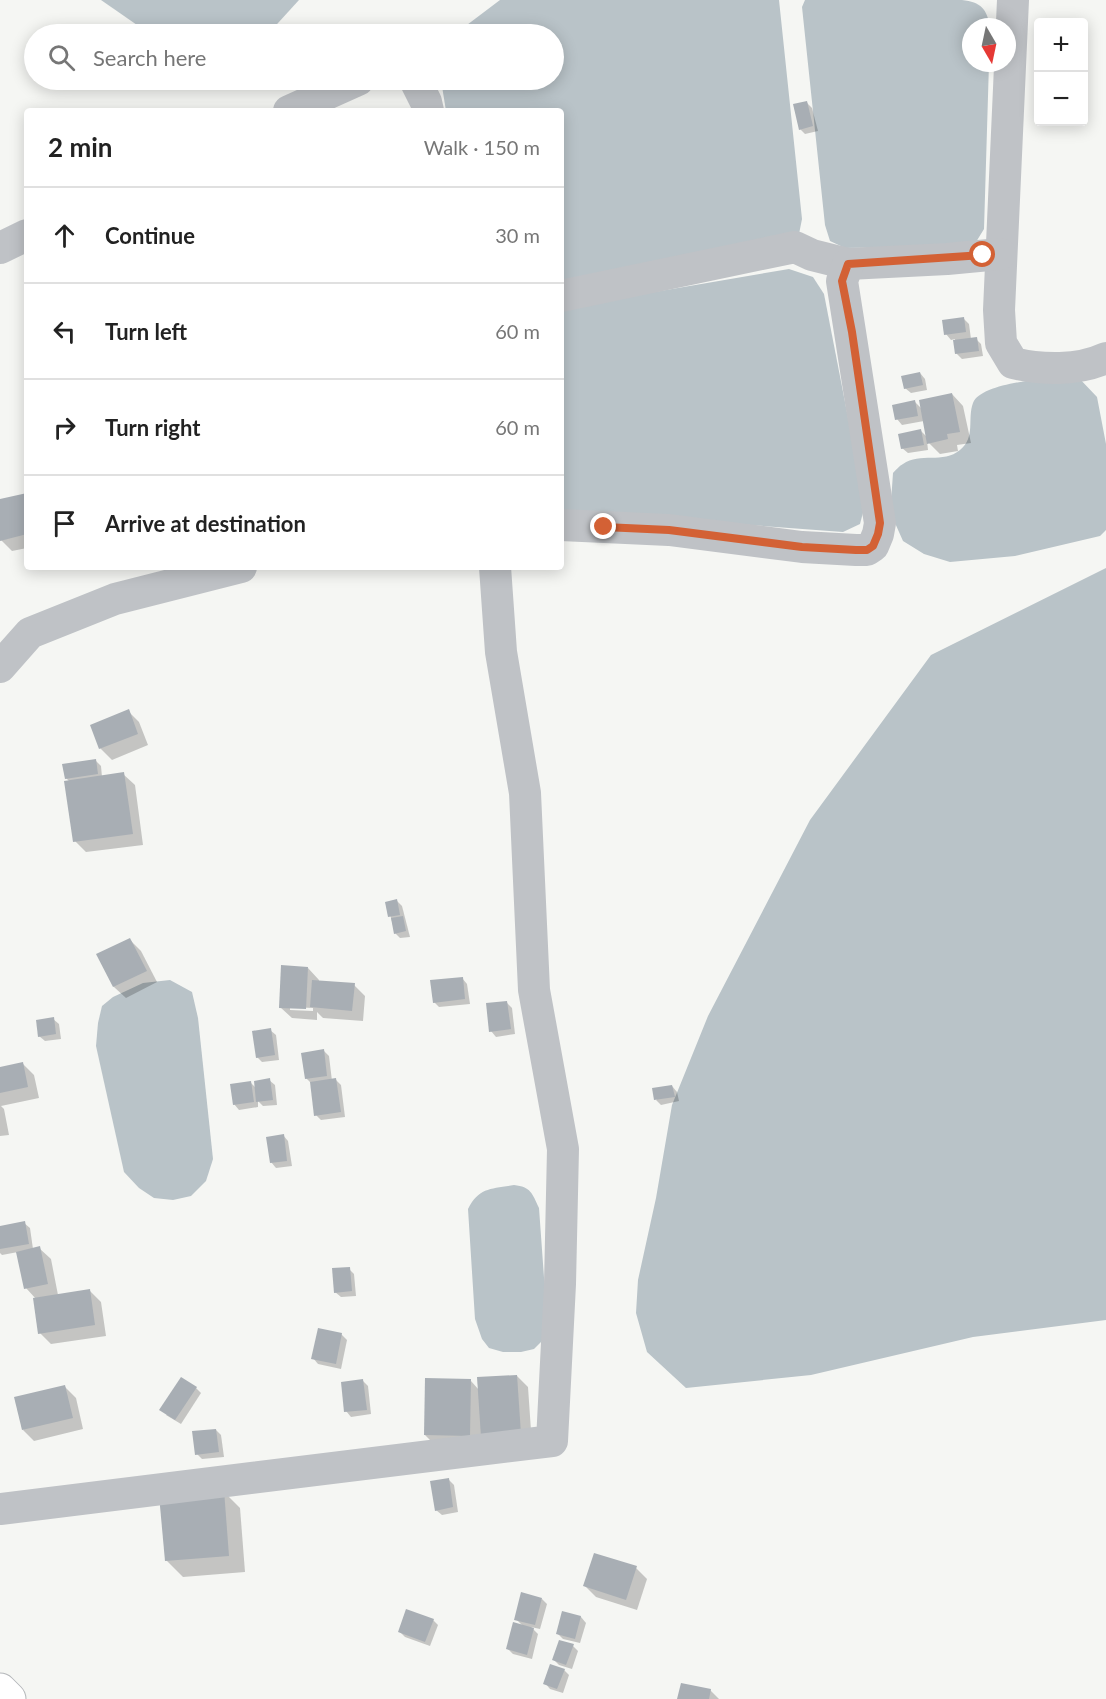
<!DOCTYPE html>
<html lang="en">
<head>
<meta charset="utf-8">
<style>
	:root { --surface:#fff; --page:#f2f2f2; --text:#222; --muted:#767676; --line:#e0e0e0 }
	body { margin:0; font-family:Lato,sans-serif; background:var(--page); color:var(--text) }
	.controls { position:absolute; right:18px; top:18px; display:grid; overflow:hidden; border-radius:6px; box-shadow:0 3px 15px #0003 }
	.controls button { width:54px; height:54px; display:grid; place-items:center; padding:0; border:0; border-bottom:2px solid var(--line); background:var(--surface); color:var(--text); font:30px sans-serif }
	.compass { position:absolute; left:962px; top:18px; width:54px; height:54px; border-radius:50%; background:var(--surface); box-shadow:0 3px 15px #0003; rotate:171deg }
	.stop { position:absolute; width:18px; height:18px; margin:-14px; border:4px solid #d36135; border-radius:50%; background:#fff }
	.stop.end { background:#d36135; border-color:#fff; box-shadow:0 2px 6px #0008 }
	.list { margin:0; padding:0; list-style:none }
	h2 { display:flex; justify-content:space-between; align-items:center; height:78px; margin:0; padding:0 24px; font-size:26px }
	h2 small { font-size:20px; font-weight:400; color:var(--muted) }
	.list li { display:grid; grid-template-columns:39px 1fr auto; gap:18px; align-items:center; box-sizing:border-box; height:96px; padding:0 24px; border-top:2px solid var(--line) }
	.list b { display:block; font-size:22px; white-space:nowrap }
	.list em { font-size:20px; font-style:normal; color:var(--muted) }
	.icon { flex:none; width:33px; height:33px; fill:none; stroke:currentColor; stroke-width:2; stroke-linecap:round; stroke-linejoin:round }
	.map { position:relative; flex:none; width:1106px; height:1699px; overflow:hidden }
	.search { position:absolute; background:var(--surface); box-shadow:0 3px 15px #0003; left:24px; top:24px; width:540px; height:66px; display:flex; align-items:center; gap:15px; box-sizing:border-box; padding:0 21px; border-radius:33px; color:var(--muted); font-size:22px }
	.panel { position:absolute; background:var(--surface); box-shadow:0 3px 15px #0003; left:24px; top:108px; width:540px; height:462px; border-radius:6px }
	.map>svg:first-child { display:block }
	.water { fill:#b9c3c8 }
	.shadow { fill:#0003; fill-rule:evenodd }
	.building { fill:#a8aeb4 }
	.lines { fill:none; stroke-linecap:round; stroke-linejoin:round }
	.highway-casing { stroke:#b4b7ba; stroke-width:35 }
	.street { stroke:#bfc2c6; stroke-width:32 }
	.highway { stroke:#fff; stroke-width:33 }
	.route { stroke:#d36135; stroke-width:8 }
</style>
</head>
<body>
<div class="map">
<svg width="1106" height="1699" viewBox="0 0 1106 1699">
	<rect width="100%" height="100%" fill="#f5f6f3"/>
	<g class="water">
		<polygon points="101,0 299,0 268,34 150,34"/>
		<polygon points="500,0 779,0 802,219 799,234 561,286 561,111 446,111 441,80 554,80 554,34 455,34"/>
		<path d="M805 0H962C981 2 987 9 990 27H971V63H989L984 229 976 242 958 246 845 248 830 241 825 225 802 7Z"/>
		<polygon points="789,269 813,277 824,294 865,505 860,524 843,532 561,511 561,308"/>
		<path d="M1077 376 1097 397 1106 444V530L1100 536 1015 556 950 562 924 554 903 541 895 523 891 502 893 473C896 470 899 466 903 464 920 452 943 464 960 450 976 437 967 419 973 403 982 381 1055 378 1077 376Z"/>
		<polygon points="1106,568 1106,1320 973,1337 811,1375 686,1388 647,1352 636,1313 638,1280 656,1198 672,1105 708,1016 810,820 931,655"/>
		<polygon points="170,980 192,992 198,1018 213,1159 206,1181 191,1196 173,1200 154,1198 139,1188 124,1172 96,1046 98,1023 102,1006 113,997 143,983"/>
		<path d="M514 1185C531 1187 532 1193 539 1208L546 1305 542 1341 534 1349 521 1352H503L489 1348 482 1339 475 1319 468 1209C479 1187 491 1189 514 1185Z"/>
	</g>
	<g class="shadow">
		<polygon points="807,103 812,108 818,131 805,134 800,129"/>
		<polygon points="964,319 969,324 971,339 976,339 981,344 983,356 962,359 956,353 955,339 951,340 946,334"/>
		<polygon points="920,373 925,379 927,390 911,393 905,388"/>
		<polygon points="952,394 963,406 971,443 957,445 958,451 940,454 927,441 928,450 908,453 902,448 921,431 928,438 924,421 902,425 897,419 915,402 922,409"/>
		<polygon points="27,494 27,548 12,551 1,540 0,501"/>
		<polygon points="128,711 139,722 148,745 112,760 100,748"/>
		<polygon points="95,760 101,766 102,777 123,774 135,785 143,845 86,852 75,841 70,782 66,778"/>
		<polygon points="397,901 402,906 410,937 400,938 395,933 387,903"/>
		<polygon points="130,940 141,951 157,982 126,998 114,987 98,955"/>
		<path d="M308 968 319 980V982L354 985 365 996 363 1021 323 1018 317 1012V1020L292 1018 280 1007ZM290 1007 313 1008V1011L290 1010Z"/>
		<polygon points="462,978 467,984 470,1004 439,1007 434,1002"/>
		<polygon points="506,1002 512,1008 515,1034 496,1037 491,1031"/>
		<polygon points="53,1019 59,1024 61,1039 45,1041 39,1036"/>
		<polygon points="270,1030 276,1035 279,1060 262,1062 257,1057"/>
		<polygon points="324,1051 329,1056 332,1081 336,1080 341,1085 345,1117 321,1120 316,1115 312,1084 306,1078"/>
		<polygon points="23,1064 34,1075 39,1098 1,1106 4,1109 9,1135 0,1136 0,1068"/>
		<polygon points="269,1080 275,1085 277,1105 263,1106 258,1101 258,1107 239,1110 234,1104 250,1082 256,1088"/>
		<polygon points="672,1086 677,1092 679,1101 661,1105 656,1100"/>
		<polygon points="283,1135 288,1141 292,1166 276,1168 271,1162"/>
		<polygon points="24,1223 30,1228 33,1249 39,1248 51,1259 58,1295 89,1290 101,1302 106,1336 51,1344 40,1333 36,1299 26,1288 18,1252 2,1255 0,1253 0,1227"/>
		<polygon points="349,1269 354,1274 356,1296 341,1297 335,1292"/>
		<polygon points="341,1334 347,1340 341,1369 318,1364 313,1358"/>
		<polygon points="517,1376 528,1387 532,1445 436,1446 425,1435 471,1381 479,1390"/>
		<polygon points="363,1381 368,1386 371,1414 351,1417 346,1411"/>
		<polygon points="64,1386 76,1398 83,1429 34,1441 23,1430"/>
		<polygon points="196,1388 201,1393 181,1424 166,1415"/>
		<polygon points="216,1430 221,1435 224,1457 202,1459 197,1454"/>
		<polygon points="448,1479 454,1485 458,1512 442,1515 436,1510"/>
		<polygon points="223,1491 240,1508 245,1572 183,1577 166,1560"/>
		<polygon points="636,1568 647,1579 637,1610 596,1597 585,1586"/>
		<polygon points="542,1599 547,1604 540,1629 531,1627 538,1634 532,1659 513,1654 508,1649 523,1626 516,1619"/>
		<polygon points="563,1613 581,1617 586,1623 580,1643 563,1639 557,1633"/>
		<polygon points="433,1620 438,1625 430,1646 405,1637 400,1632"/>
		<polygon points="573,1646 578,1651 572,1669 559,1665 554,1660"/>
		<polygon points="564,1670 569,1675 563,1693 550,1689 545,1683"/>
		<polygon points="710,1690 719,1699 679,1699"/>
	</g>
	<g class="building">
		<polygon points="807,101 813,126 799,130 793,104"/>
		<polygon points="964,317 966,332 944,335 942,320"/>
		<polygon points="977,337 979,351 955,354 953,340"/>
		<polygon points="920,372 923,385 904,389 901,376"/>
		<polygon points="952,393 960,432 947,434 948,439 927,444 919,400"/>
		<polygon points="915,400 918,416 895,420 892,405"/>
		<polygon points="921,429 924,445 901,449 898,434"/>
		<polygon points="27,493 27,534 0,541 0,499"/>
		<polygon points="129,709 138,734 99,749 90,725"/>
		<polygon points="96,759 98,774 65,779 62,764"/>
		<polygon points="124,772 133,834 73,842 64,781"/>
		<polygon points="397,899 400,915 388,917 385,902"/>
		<polygon points="403,916 406,931 394,934 391,918"/>
		<polygon points="130,938 147,971 113,987 96,954"/>
		<polygon points="281,965 308,967 306,1009 279,1008"/>
		<polygon points="463,977 465,999 433,1003 430,980"/>
		<polygon points="312,980 355,983 352,1011 310,1007"/>
		<polygon points="507,1001 511,1029 489,1032 486,1003"/>
		<polygon points="54,1017 56,1034 38,1037 36,1020"/>
		<polygon points="271,1028 275,1055 256,1058 252,1031"/>
		<polygon points="324,1049 327,1076 305,1079 301,1053"/>
		<polygon points="23,1062 28,1087 0,1093 0,1067"/>
		<polygon points="270,1078 273,1100 256,1102 254,1081"/>
		<polygon points="336,1078 341,1112 314,1116 310,1082"/>
		<polygon points="251,1081 254,1102 233,1105 230,1084"/>
		<polygon points="672,1085 675,1097 654,1100 652,1088"/>
		<polygon points="284,1134 287,1161 270,1163 266,1137"/>
		<polygon points="25,1221 29,1244 0,1249 0,1226"/>
		<polygon points="40,1246 48,1284 24,1289 16,1252"/>
		<polygon points="350,1267 352,1291 334,1293 332,1268"/>
		<polygon points="90,1289 95,1325 38,1334 33,1298"/>
		<polygon points="318,1328 342,1333 336,1364 311,1359"/>
		<polygon points="517,1375 521,1434 481,1437 477,1377"/>
		<polygon points="181,1377 197,1387 175,1420 159,1410"/>
		<polygon points="425,1378 471,1379 470,1436 424,1435"/>
		<polygon points="363,1379 367,1410 344,1412 341,1382"/>
		<polygon points="65,1385 73,1418 22,1430 14,1397"/>
		<polygon points="216,1429 219,1452 195,1455 192,1431"/>
		<polygon points="449,1478 453,1507 435,1511 430,1481"/>
		<polygon points="224,1490 229,1556 165,1561 159,1495"/>
		<polygon points="594,1553 637,1566 626,1600 583,1586"/>
		<polygon points="521,1592 542,1598 535,1625 514,1620"/>
		<polygon points="406,1609 434,1619 425,1642 398,1632"/>
		<polygon points="562,1611 581,1616 575,1639 556,1634"/>
		<polygon points="513,1622 534,1628 527,1655 506,1649"/>
		<polygon points="559,1640 574,1644 566,1665 552,1660"/>
		<polygon points="550,1664 565,1669 557,1689 543,1684"/>
		<polygon points="681,1683 711,1689 709,1699 677,1699"/>
	</g>
	<g class="lines">
		<defs>
			<polyline id="highway" points="0,1690 9,1699"/>
		</defs>
		<use href="#highway" class="highway-casing"/>
		<g class="street">
			<path d="M1013 0 999 310 1001 343 1013 363C1042 370 1078 371 1106 358"/>
			<polyline points="415,80 426,102 428,111"/>
			<polyline points="289,111 358,80"/>
			<polyline points="0,248 27,235"/>
			<polyline points="561,296 795,247 812,255 848,264 947,259 1000,254"/>
			<polyline points="561,525 669,530 802,547 856,550 867,550 873,546 878,534 880,523 842,281 848,264"/>
			<polyline points="0,667 30,633 115,599 241,567"/>
			<polyline points="0,1509 552,1441 560,1284 563,1149 534,990 525,793 501,652 495,567"/>
		</g>
		<use href="#highway" class="highway"/>
	</g>
	<g class="lines">
		<polyline class="route" points="604,527 669,530 802,547 856,550 867,550 873,546 878,534 880,523 852,332 842,281 848,264 983,255"/>
	</g>
</svg>
<div class="controls">
<button>+</button>
<button>−</button>
</div>
<svg class="compass" viewBox="-18 -18 36 36"><path d="M0-13l5 13h-10z" fill="#e53935"/><path d="M0 13l5-13h-10z" fill="#767676"/></svg>
<div class="stop" style="left:983px;top:255px"></div>
<div class="stop end" style="left:604px;top:527px"></div>
<div class="search"><svg class="icon" aria-label="search" viewBox="0 0 24 24"><circle cx="10" cy="10" r="6"/><path d="M15 15l6 6"/></svg>Search here</div>
<section class="panel">
<h2>2 min<small>Walk · 150 m</small></h2>
<ul class="list">
<li><svg class="icon" aria-label="ahead" viewBox="0 0 24 24"><path d="M12 20V5M6 11l6-6 6 6"/></svg><div><b>Continue</b></div><em>30 m</em></li>
<li><svg class="icon" aria-label="left" viewBox="0 0 24 24"><path d="M17 20v-9H6M10 6l-5 5 5 5"/></svg><div><b>Turn left</b></div><em>60 m</em></li>
<li><svg class="icon" aria-label="right" viewBox="0 0 24 24"><path d="M7 20v-9h11M14 6l5 5-5 5"/></svg><div><b>Turn right</b></div><em>60 m</em></li>
<li><svg class="icon" aria-label="arrive" viewBox="0 0 24 24"><path d="M6 21V4h12l-3 4 3 4H6"/></svg><div><b>Arrive at destination</b></div></li>
</ul>
</section>
</div>
</body>
</html>
